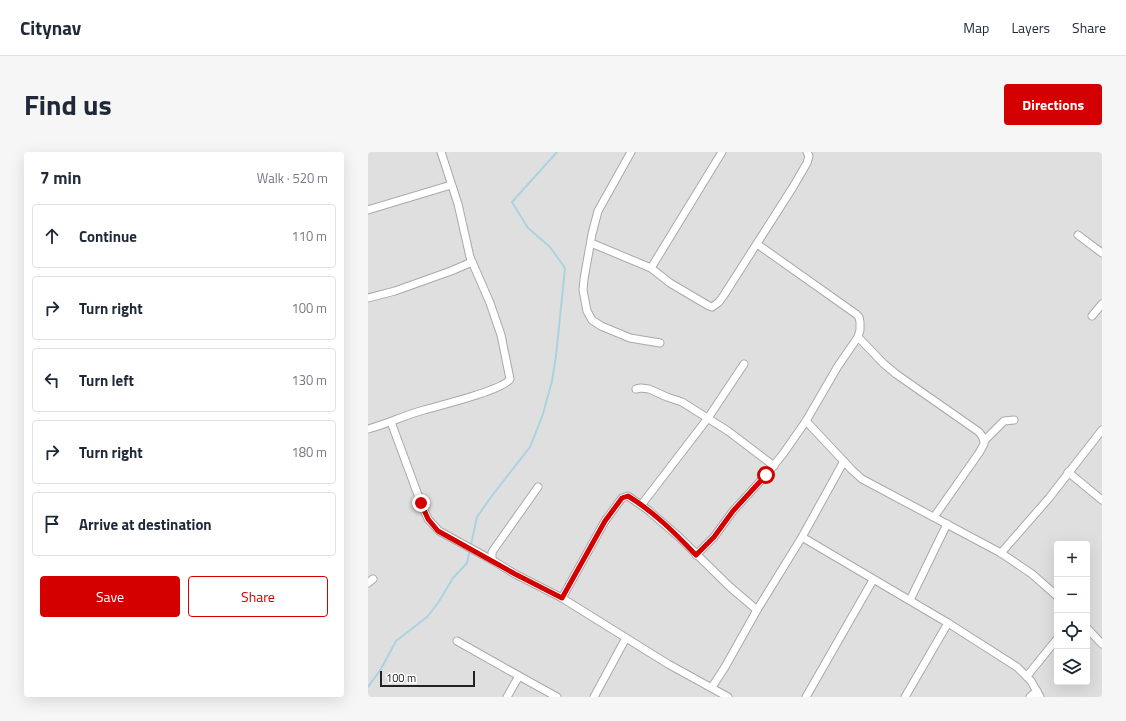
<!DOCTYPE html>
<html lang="en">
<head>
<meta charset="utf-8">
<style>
	:root { --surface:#fff; --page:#f6f6f7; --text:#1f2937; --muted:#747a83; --line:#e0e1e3; --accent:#d40000 }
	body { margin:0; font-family:"Titillium Web",sans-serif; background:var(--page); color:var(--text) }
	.controls { position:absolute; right:12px; bottom:12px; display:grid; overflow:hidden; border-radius:4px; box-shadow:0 4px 16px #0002 }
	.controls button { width:36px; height:36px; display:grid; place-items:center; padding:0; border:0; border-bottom:1px solid var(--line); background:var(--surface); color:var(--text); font:20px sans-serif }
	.scale { position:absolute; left:12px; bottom:10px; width:95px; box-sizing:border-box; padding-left:4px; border:2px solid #222; border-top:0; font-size:11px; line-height:14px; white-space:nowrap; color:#222; -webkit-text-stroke:3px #fff; paint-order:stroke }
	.stop { position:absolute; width:12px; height:12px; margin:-9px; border:3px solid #d40000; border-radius:50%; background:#fff }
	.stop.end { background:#d40000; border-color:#fff; box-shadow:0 1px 4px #0008 }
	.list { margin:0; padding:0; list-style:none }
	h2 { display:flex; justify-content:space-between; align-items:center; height:52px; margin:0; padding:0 16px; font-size:17px }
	h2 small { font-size:13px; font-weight:400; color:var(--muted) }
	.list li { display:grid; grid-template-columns:26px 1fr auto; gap:12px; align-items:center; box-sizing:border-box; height:64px; margin:0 8px 8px; padding:0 8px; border:1px solid var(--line); border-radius:4px }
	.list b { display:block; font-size:15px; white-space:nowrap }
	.list em { font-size:13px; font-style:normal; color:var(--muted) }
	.actions { display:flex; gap:8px; padding:12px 16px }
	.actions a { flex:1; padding:9px 0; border:1px solid var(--accent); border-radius:4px; text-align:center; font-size:14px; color:var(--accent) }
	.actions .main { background:var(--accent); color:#fff }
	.icon { flex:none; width:22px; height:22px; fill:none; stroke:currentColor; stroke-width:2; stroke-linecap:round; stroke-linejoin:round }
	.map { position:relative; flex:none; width:734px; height:545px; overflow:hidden; border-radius:4px }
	header { display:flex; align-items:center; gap:24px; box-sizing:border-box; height:56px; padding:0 20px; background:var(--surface); border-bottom:1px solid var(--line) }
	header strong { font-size:19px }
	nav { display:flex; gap:22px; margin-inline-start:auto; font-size:14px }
	.intro { display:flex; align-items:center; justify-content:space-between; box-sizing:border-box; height:96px; padding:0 24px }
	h1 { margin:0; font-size:28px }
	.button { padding:10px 18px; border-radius:4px; background:var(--accent); color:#fff; font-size:14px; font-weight:700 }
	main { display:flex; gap:24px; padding:0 24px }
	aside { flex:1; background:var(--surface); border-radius:4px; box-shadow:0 4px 16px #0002 }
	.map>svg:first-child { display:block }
	.residential { fill:#e0dfdf; fill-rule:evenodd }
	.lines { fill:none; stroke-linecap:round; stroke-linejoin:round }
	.stream { stroke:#aad3df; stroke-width:2 }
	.minor-casing { stroke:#a9a9a9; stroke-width:9 }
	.minor { stroke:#fff; stroke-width:7 }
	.route { stroke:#d40000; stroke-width:5 }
</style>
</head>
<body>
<header>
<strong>Citynav</strong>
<nav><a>Map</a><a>Layers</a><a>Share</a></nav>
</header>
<div class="intro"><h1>Find us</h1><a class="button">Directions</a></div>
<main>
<aside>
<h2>7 min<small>Walk · 520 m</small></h2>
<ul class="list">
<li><svg class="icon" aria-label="ahead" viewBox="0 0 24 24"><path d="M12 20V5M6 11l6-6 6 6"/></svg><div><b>Continue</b></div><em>110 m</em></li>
<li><svg class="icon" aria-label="right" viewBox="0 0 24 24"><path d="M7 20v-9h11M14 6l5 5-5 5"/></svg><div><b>Turn right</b></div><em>100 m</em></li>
<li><svg class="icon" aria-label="left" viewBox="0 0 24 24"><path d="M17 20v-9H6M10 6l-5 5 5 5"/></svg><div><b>Turn left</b></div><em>130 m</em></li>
<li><svg class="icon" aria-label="right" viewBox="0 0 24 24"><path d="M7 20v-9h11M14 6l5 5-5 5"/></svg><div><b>Turn right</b></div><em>180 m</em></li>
<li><svg class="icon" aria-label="arrive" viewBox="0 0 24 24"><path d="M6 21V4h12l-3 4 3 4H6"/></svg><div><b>Arrive at destination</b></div></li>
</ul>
<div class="actions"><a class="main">Save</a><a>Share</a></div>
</aside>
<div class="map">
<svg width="734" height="545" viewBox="0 0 734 545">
	<rect width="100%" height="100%" fill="#f2efe9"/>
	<path class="residential" d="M0 0H734V545H0ZM689 392H719V530H689Z"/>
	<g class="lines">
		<polyline class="stream" points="0,535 13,517 28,489 59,465 70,451 85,426 99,411 109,365 123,345 162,295 175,262 184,229 188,204 197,116 182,95 160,76 144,50 189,0"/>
		<defs>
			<g id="minor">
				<polyline points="263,0 230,59 224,82 216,127 215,138 219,159 224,168 233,174 262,186 292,191"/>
				<polyline points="0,58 83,33"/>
				<polyline points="710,83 734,101"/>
				<polyline points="223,91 283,116 302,131 341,154 344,155 351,150 356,143 425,35 439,11 441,4 439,0"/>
				<polyline points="283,116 354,0"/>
				<polyline points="0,146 27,139 83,119 104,110"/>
				<polyline points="724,164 734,152"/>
				<polyline points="490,185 516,212 528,222 611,280 614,284 616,289"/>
				<polyline points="268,237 273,236 281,237 299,245 314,250 360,279 406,314"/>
				<polyline points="438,269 484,318 494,327 633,401 664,422 689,444"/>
				<polyline points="23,270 53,351 60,367 71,379 124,408"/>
				<path d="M0 277C19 272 37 263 56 258 70 254 136 238 142 227L133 183 122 151 102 105 90 52 73 0"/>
				<polyline points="700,320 734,348"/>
				<polyline points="170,335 124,400 124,408 147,422 194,446 300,512 360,545"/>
				<polyline points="274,352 340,266 376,212"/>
				<polyline points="566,365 611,301 616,292 616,289 636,269 646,268"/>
				<polyline points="434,385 580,471 649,515 663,529 672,545"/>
				<polyline points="633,401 681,346 734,278"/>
				<polyline points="328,403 346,385 365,359 398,323 415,302 438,269 470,214 490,185 492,178 492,170 491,165 488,162 389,92"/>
				<polyline points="0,431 5,427"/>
				<polyline points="194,446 237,369 254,346 260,344 280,358 310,384 362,435 389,458"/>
				<polyline points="542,448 579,372"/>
				<polyline points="719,476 734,492"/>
				<polyline points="89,489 151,524"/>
				<polyline points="659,524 689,487"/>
				<polyline points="344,535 357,515 389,458 434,385 476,309"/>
				<polyline points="139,545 151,524 189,545"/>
				<polyline points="226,545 258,486"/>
				<polyline points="438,545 505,428"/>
				<polyline points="537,545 580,471"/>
				<polyline points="662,545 669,539"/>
			</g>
		</defs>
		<use href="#minor" class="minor-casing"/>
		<use href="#minor" class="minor"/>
	</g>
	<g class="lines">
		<path class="route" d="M53 351 60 367 70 379 147 422 194 446 237 369 254 346 260 344C286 360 307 381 328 403L346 385 365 359 398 323"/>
	</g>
</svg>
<div class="controls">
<button>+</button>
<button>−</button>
<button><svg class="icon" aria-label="locate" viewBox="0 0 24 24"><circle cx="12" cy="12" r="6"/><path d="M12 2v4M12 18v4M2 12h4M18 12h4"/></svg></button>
<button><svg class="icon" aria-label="layers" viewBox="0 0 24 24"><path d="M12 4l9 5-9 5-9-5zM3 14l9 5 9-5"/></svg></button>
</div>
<div class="scale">100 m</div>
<div class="stop" style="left:398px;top:323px"></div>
<div class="stop end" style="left:53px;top:351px"></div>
</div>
</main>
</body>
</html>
